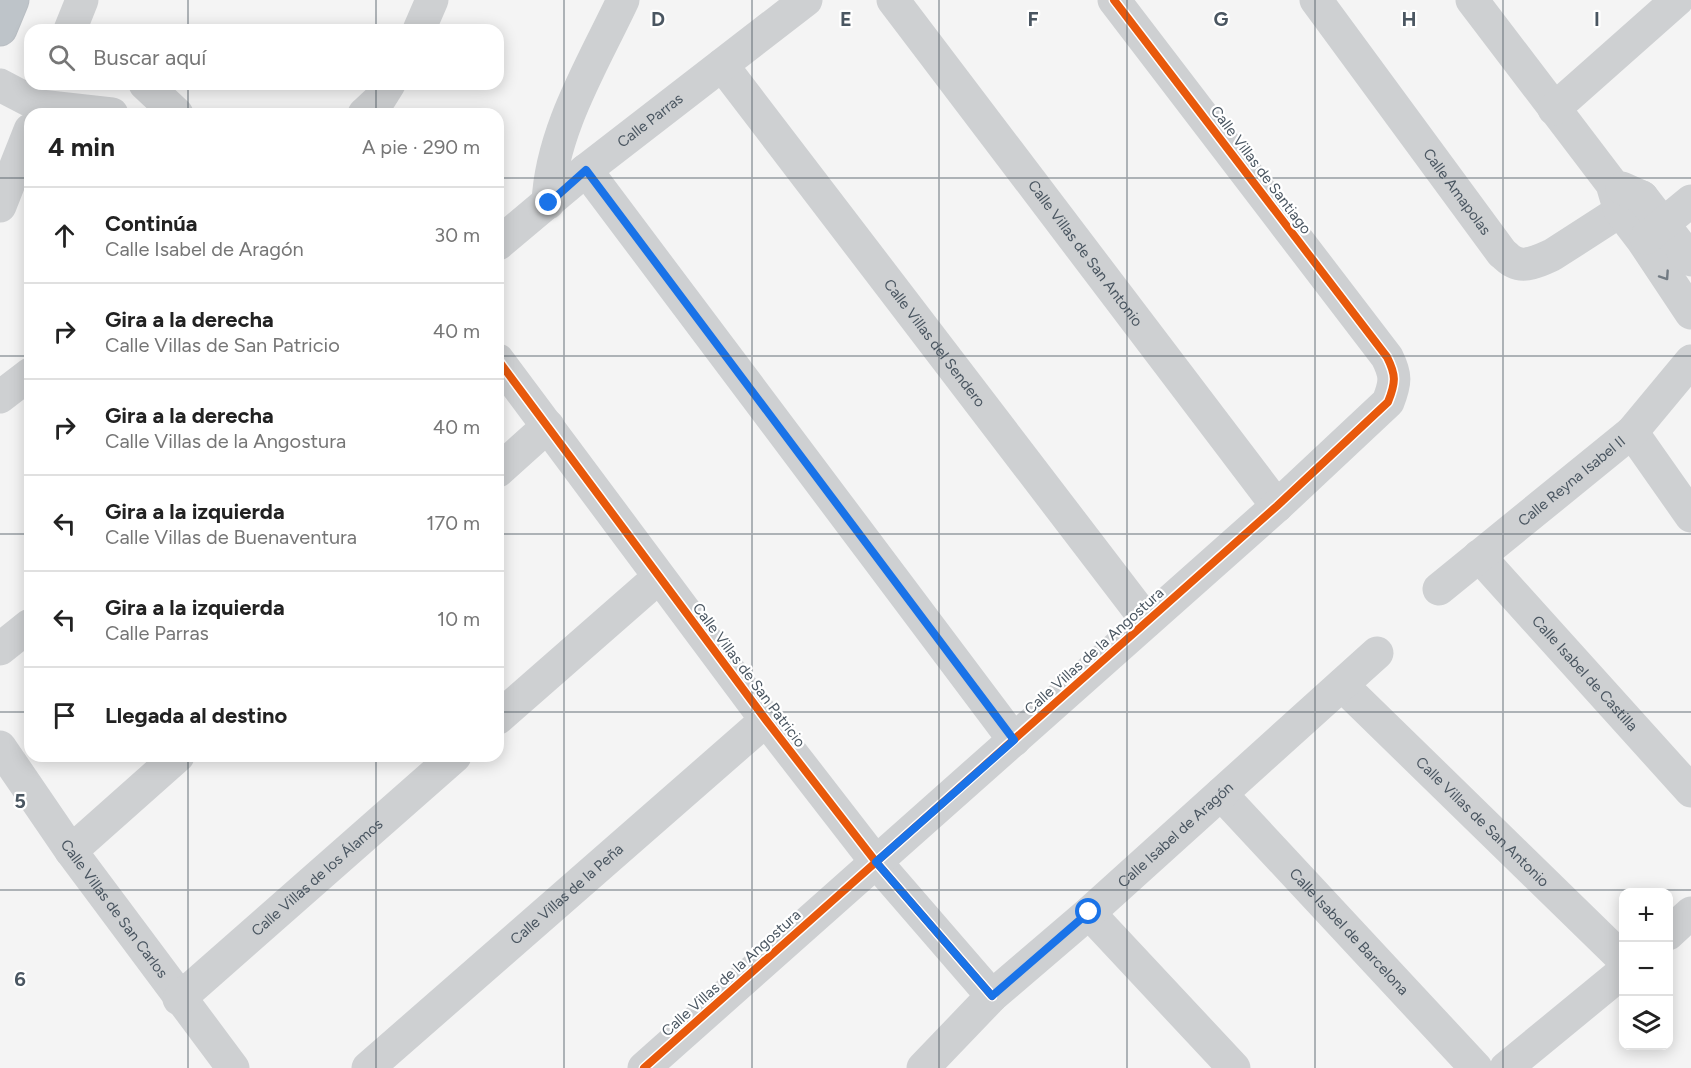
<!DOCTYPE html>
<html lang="es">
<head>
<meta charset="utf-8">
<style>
	:root { --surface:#fff; --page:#f6f6f6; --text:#222; --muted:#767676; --line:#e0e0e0 }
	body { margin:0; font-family:Figtree,sans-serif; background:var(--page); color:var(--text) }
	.controls { position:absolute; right:18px; bottom:18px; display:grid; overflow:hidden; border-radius:12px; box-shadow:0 3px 15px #0003 }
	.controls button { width:54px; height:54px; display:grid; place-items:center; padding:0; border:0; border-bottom:2px solid var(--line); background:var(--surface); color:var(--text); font:30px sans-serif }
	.stop { position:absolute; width:18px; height:18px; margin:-14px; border:4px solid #1a73e8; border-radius:50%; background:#fff }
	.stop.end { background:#1a73e8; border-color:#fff; box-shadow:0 2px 6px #0008 }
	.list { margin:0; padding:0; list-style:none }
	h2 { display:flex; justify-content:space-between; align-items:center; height:78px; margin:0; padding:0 24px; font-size:26px }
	h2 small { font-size:20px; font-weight:400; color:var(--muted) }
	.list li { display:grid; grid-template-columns:39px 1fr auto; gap:18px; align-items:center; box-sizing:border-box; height:96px; padding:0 24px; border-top:2px solid var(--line) }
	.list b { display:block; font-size:22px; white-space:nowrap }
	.list p { margin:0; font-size:20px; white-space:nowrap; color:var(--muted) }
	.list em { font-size:20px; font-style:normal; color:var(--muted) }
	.icon { flex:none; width:33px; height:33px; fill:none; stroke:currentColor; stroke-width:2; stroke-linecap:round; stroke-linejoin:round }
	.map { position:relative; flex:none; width:1691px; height:1068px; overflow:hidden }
	.search { position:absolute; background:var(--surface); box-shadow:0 3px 15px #0003; left:24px; top:24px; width:480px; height:66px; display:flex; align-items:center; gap:15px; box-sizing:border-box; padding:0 21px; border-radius:18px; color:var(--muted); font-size:22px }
	.panel { position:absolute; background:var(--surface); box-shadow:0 3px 15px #0003; left:24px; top:108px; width:480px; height:654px; border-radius:18px }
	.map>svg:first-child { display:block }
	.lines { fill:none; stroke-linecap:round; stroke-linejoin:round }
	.highway-casing { stroke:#b9bec3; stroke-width:35 }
	.minor { stroke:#ced0d2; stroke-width:33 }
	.highway { stroke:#bec4c9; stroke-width:33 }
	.cycleway-casing { stroke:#fff; stroke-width:11 }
	.cycleway { stroke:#e8590c; stroke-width:8 }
	.oneway { stroke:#727b83 }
	.route { stroke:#1a73e8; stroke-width:8 }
	.grid { fill:none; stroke:#4a5661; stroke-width:1.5; stroke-opacity:0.55 }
	.labels { text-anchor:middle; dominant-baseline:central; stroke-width:4.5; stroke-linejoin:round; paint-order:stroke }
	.street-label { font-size:15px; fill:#4a5661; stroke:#fff }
	.grid-label { font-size:20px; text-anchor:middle; font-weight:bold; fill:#4a5661; stroke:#fff; stroke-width:4.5; stroke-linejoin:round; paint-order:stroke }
</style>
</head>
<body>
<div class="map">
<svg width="1691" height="1068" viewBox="0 0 1691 1068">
	<rect width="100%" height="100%" fill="#f4f4f4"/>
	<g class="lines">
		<defs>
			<polyline id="highway" points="0,29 12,0"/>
		</defs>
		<use href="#highway" class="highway-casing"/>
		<g class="minor">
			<path id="s1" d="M893 0 1277 506"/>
			<path id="s2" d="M1316 0 1502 253C1505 255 1510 261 1514 262 1526 268 1541 260 1552 255L1642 197"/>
			<polyline points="1472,0 1612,184 1620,211 1643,241 1691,313"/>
			<polyline points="70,30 82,0"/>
			<polyline points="419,30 432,0"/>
			<path id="s3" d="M722 65 1147 621"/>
			<polyline points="145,84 177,114"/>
			<polyline points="0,85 40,106 112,114"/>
			<polyline points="1554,109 1677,0"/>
			<polyline points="364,114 379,100 389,84"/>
			<polyline points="586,170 1014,740"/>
			<polyline points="1622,188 1642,197 1691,260"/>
			<path d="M548 203C551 131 593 64 623 0"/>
			<polyline points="0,206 30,130"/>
			<polyline points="1646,238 1691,201"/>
			<path id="s4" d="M498 244 586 170 806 0"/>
			<polyline points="498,360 766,720 876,862 992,996"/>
			<polyline points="0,397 30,374"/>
			<polyline points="1632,432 1691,516"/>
			<polyline points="498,471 548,426"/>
			<path id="s5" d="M1479 556 1691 791"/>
			<path id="s6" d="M1439 589 1632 432 1691 361"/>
			<polyline points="0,649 30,625"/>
			<path id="s7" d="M1342 685 1624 960"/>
			<polyline points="498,718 659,577"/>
			<path id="s8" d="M0 747 71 851 233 1068"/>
			<path id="s9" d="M1221 794 1476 1068"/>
			<polyline points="71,851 178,756"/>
			<polyline points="1089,913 1234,1068"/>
			<polyline points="1668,934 1691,913"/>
			<path id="s10" d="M179 999 455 756"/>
			<path id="s11" d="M368 1068 766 720"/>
			<path d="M644 1068 1277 506 1388 402C1396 382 1396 375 1387 357L1114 0"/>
			<path id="s12" d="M923 1068 992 996 1089 913 1377 653"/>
			<polyline points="1506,1068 1624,971"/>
		</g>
		<use href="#highway" class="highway"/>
		<defs>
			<g id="cycleway">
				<polyline points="498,360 766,720 876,862 992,996"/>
				<path d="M644 1068 1277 506 1388 402C1396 382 1396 375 1387 357L1114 0"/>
			</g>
		</defs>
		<use href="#cycleway" class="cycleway-casing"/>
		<use href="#cycleway" class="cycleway"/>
	</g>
	<defs><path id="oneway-chevron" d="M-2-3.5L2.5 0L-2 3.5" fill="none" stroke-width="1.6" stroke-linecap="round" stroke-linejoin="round" transform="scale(1.5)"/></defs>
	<use class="oneway" href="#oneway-chevron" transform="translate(1665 276) rotate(56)"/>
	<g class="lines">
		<polyline class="route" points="549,203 586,170 1014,740 876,862 992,996 1089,912"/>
	</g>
	<path class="grid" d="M188 0V30M376 0V30M564 0V1068M752 0V1068M939 0V1068M1127 0V1068M1315 0V1068M1503 0V1068M188 84V114M376 84V114M0 178H30M498 178H1691M0 356H30M498 356H1691M0 534H30M498 534H1691M0 712H30M498 712H1691M188 756V1068M376 756V1068M0 890H1691"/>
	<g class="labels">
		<g class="street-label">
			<text stroke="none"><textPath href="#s4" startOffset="196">Calle Parras</textPath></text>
			<text transform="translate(1261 170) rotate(53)">Calle Villas de Santiago</text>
			<text stroke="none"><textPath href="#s2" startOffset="238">Calle Amapolas</textPath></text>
			<text stroke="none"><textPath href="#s1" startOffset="318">Calle Villas de San Antonio</textPath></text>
			<text stroke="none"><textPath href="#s3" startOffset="350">Calle Villas del Sendero</textPath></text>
			<text stroke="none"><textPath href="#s6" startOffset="171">Calle Reyna Isabel II</textPath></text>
			<text transform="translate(1094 651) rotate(-42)">Calle Villas de la Angostura</text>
			<text stroke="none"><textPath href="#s5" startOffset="158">Calle Isabel de Castilla</textPath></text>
			<text transform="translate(749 675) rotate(53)">Calle Villas de San Patricio</text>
			<text stroke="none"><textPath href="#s7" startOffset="196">Calle Villas de San Antonio</textPath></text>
			<text stroke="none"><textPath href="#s12" startOffset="344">Calle Isabel de Aragón</textPath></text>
			<text stroke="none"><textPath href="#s10" startOffset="184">Calle Villas de los Álamos</textPath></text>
			<text stroke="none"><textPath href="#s11" startOffset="264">Calle Villas de la Peña</textPath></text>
			<text stroke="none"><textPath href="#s8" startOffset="198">Calle Villas de San Carlos</textPath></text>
			<text stroke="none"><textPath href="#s9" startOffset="188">Calle Isabel de Barcelona</textPath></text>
			<text transform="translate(731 973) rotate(-42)">Calle Villas de la Angostura</text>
		</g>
	</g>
	<g class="grid-label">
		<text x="658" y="26">D</text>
		<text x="846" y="26">E</text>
		<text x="1033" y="26">F</text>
		<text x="1221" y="26">G</text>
		<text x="1409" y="26">H</text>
		<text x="1597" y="26">I</text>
		<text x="20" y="808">5</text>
		<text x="20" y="986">6</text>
	</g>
</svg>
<div class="controls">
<button>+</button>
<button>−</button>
<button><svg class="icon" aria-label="layers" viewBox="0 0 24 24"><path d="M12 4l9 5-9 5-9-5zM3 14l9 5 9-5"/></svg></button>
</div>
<div class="stop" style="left:1089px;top:912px"></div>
<div class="stop end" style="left:549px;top:203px"></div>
<div class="search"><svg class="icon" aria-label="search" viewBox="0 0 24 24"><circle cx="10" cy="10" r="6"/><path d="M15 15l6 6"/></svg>Buscar aquí</div>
<section class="panel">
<h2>4 min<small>A pie · 290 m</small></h2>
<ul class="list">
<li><svg class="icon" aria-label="ahead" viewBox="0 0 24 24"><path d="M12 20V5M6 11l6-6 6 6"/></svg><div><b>Continúa</b><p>Calle Isabel de Aragón</p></div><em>30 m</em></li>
<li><svg class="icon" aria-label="right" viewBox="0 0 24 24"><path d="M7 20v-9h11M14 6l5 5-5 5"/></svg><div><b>Gira a la derecha</b><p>Calle Villas de San Patricio</p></div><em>40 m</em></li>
<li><svg class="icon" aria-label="right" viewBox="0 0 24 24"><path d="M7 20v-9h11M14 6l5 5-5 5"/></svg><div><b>Gira a la derecha</b><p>Calle Villas de la Angostura</p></div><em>40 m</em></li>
<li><svg class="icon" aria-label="left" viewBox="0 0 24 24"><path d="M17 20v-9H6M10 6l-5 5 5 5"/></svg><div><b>Gira a la izquierda</b><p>Calle Villas de Buenaventura</p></div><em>170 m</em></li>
<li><svg class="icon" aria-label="left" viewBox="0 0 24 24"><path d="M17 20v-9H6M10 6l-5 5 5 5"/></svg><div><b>Gira a la izquierda</b><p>Calle Parras</p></div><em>10 m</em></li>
<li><svg class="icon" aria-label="arrive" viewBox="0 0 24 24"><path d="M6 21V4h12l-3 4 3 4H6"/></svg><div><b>Llegada al destino</b></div></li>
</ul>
</section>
</div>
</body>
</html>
